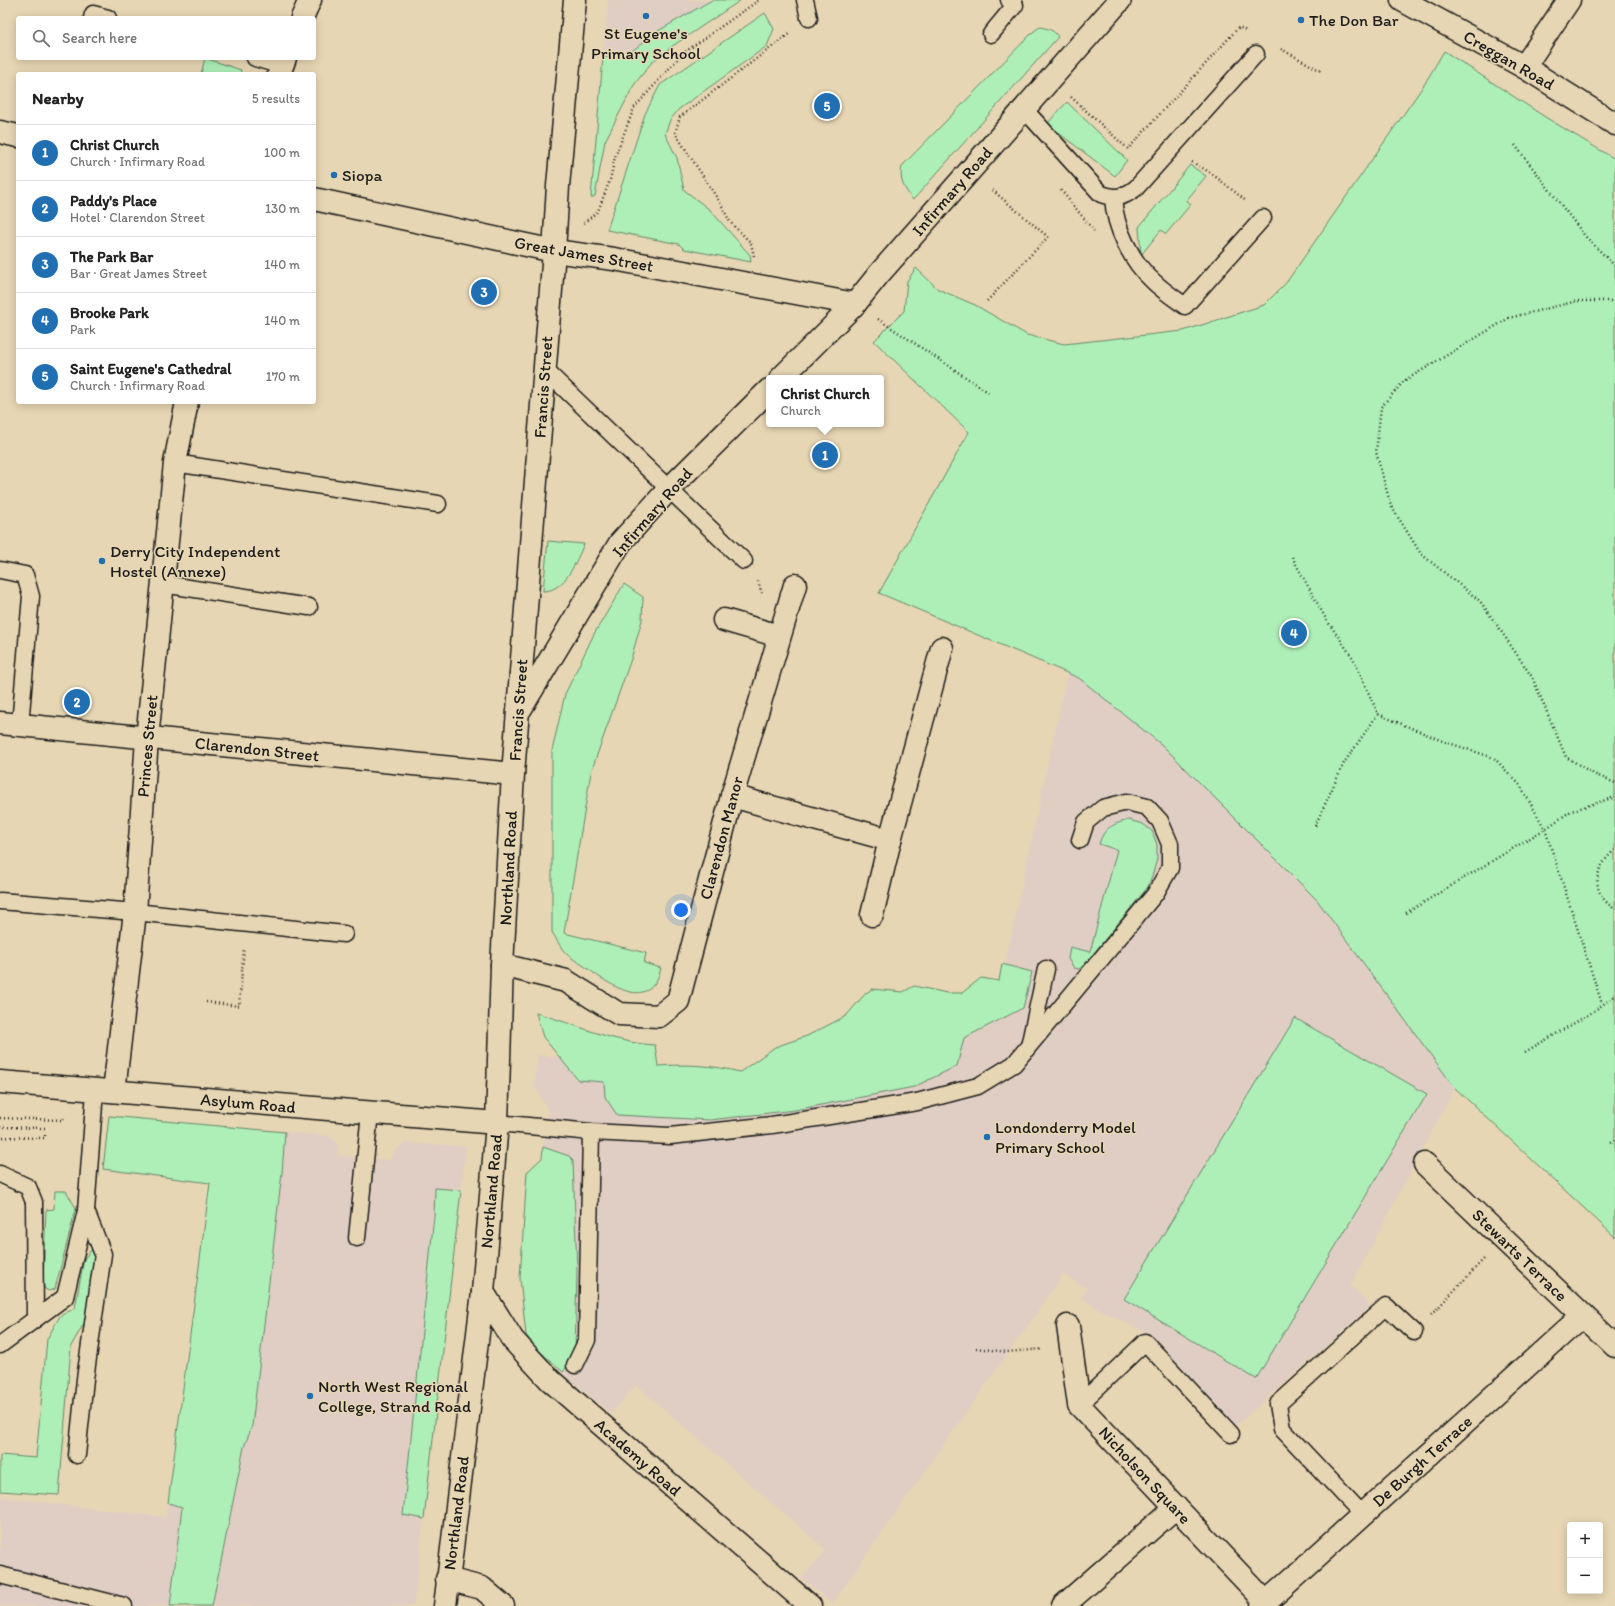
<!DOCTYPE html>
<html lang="en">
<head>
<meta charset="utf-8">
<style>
	:root { --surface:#fff; --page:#f2f2f2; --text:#222; --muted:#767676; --line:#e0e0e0; --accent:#1f6fb2 }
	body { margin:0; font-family:Itim,sans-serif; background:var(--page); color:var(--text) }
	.controls { position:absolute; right:12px; bottom:12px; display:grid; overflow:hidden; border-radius:4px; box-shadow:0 2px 10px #0003 }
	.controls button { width:36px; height:36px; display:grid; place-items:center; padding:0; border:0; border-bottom:1px solid var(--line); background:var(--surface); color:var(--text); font:20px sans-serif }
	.you { position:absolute; left:681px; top:910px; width:14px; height:14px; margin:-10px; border:3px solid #fff; border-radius:50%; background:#1a73e8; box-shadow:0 0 0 6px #1a73e833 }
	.badge { display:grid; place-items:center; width:26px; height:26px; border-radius:50%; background:var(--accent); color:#fff; font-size:13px; font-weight:700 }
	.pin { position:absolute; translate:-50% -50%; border:2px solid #fff; box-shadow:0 1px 4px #0006 }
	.popup { position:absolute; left:766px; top:375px; width:118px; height:52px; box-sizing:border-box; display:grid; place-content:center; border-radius:4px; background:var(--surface); filter:drop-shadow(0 1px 3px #0005); font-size:13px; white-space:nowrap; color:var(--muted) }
	.popup b { font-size:15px; color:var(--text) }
	.popup::after { content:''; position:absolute; left:50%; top:100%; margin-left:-8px; border:8px solid transparent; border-top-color:var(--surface) }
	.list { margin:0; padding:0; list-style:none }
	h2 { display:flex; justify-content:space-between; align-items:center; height:52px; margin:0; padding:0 16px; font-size:17px }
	h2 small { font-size:13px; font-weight:400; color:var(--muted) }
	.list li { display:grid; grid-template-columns:26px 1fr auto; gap:12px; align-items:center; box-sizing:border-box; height:56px; padding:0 16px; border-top:1px solid var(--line) }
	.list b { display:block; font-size:15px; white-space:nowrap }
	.list p { margin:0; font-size:13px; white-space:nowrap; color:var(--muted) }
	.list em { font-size:13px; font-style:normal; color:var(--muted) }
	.icon { flex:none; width:22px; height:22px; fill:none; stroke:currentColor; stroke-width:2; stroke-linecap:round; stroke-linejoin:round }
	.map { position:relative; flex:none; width:1615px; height:1606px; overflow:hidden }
	.search { position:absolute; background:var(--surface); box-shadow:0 2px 10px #0003; left:16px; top:16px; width:300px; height:44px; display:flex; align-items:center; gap:10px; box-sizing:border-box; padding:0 14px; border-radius:4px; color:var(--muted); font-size:15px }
	.panel { position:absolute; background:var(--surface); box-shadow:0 2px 10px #0003; left:16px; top:72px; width:300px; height:332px; border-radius:4px }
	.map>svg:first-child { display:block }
	.built { fill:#e0cec4 }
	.green { fill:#aeefb8; stroke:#65866a }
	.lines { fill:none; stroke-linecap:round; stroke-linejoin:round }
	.service-casing { stroke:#1c1c1c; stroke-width:19 }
	.minor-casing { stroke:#1c1c1c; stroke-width:25 }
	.secondary-casing { stroke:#1c1c1c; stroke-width:25 }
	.path { stroke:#1c1c1c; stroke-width:2.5; stroke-dasharray:1 3; stroke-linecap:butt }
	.service { stroke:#e7d6b3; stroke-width:16 }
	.minor { stroke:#e7d6b3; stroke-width:22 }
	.secondary { stroke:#e7d6b3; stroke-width:22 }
	.poi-dot { fill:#1f6fb2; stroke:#e7d6b3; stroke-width:1.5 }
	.labels { text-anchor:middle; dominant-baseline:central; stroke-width:3; stroke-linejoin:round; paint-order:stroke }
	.poi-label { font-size:17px; fill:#1c1c1c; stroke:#e7d6b3; text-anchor:start }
	.street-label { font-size:17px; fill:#1c1c1c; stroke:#e7d6b3 }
</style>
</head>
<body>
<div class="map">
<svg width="1615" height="1606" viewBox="0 0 1615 1606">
	<rect width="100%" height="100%" fill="#e7d6b3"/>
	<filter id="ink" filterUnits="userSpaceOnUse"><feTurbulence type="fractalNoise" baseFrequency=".025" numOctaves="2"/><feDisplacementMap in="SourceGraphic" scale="8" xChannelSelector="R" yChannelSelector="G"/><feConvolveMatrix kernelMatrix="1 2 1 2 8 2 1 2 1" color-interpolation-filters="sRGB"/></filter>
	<g filter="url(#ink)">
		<g class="built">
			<polygon points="608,0 712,0 658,31 628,54 603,58"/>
			<polygon points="1067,673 1079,678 1163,745 1317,900 1455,1088 1351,1285 1371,1306 1235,1427 1143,1331 1102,1311 1081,1298 1087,1289 1063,1274 1024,1332 1023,1332 832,1604 802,1578 826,1550 636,1385 611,1414 568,1378 533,1345 526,1335 520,1278 527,1172 542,1158 548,1110 534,1086 538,1055 791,1085 1000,988"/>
			<polygon points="109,1116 329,1136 338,1144 337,1155 389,1160 395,1150 405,1143 466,1146 414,1606 0,1606 0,1497 166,1517 210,1183 103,1169"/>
		</g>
		<g class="green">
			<polygon points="712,0 741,0 674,45 652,62 634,85 605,141 595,196 591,198 603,58 628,54 658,31"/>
			<polygon points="765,13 774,29 767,46 679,109 670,120 665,134 677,158 684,190 710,210 750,255 751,262 684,249 679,244 607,230 645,114 660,85"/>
			<path d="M1040 27C1049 29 1054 30 1058 37L913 200C904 188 899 181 902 166L1034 31Z"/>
			<polygon points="1444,51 1545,117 1615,159 1615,1237 1455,1088 1317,900 1162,745 1079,678 879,593 969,432 874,341 904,311 907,281 916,268 938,289 975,305 1027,335 1064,344 1183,331 1264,305 1286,283 1424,85"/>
			<polygon points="205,58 241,70 240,74 201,74"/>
			<polygon points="1067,102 1127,160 1115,176 1047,124"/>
			<polygon points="1190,165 1206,176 1186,201 1191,204 1166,234 1161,230 1141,255 1139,227"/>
			<path d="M548 541 584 544C576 561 566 591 543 591Z"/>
			<path d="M624 584 643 597 642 620 631 659 591 772 564 933 646 953 644 963 661 968C650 1013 612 986 588 969 581 963 569 958 563 950 559 945 556 938 552 932V751L565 694 594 634Z"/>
			<path d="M1129 820 1143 824 1152 831 1157 845V859L1153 873 1148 887 1084 965 1079 969 1074 968 1068 959 1070 947 1090 952 1117 850 1099 844C1104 828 1112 824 1129 820Z"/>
			<path d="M1002 964 1032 972 1023 1008 964 1038 957 1066 914 1087 795 1110 710 1120 617 1115 605 1097 604 1082 578 1080 543 1037 536 1013C576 1024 613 1043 655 1045L658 1066C688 1064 711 1065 740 1072L775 1047 807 1036 846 1016 865 994 872 989 903 992 914 986 947 993H962L981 978 999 981Z"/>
			<polygon points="1295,1018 1427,1094 1256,1379 1124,1299"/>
			<polygon points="109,1116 285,1132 282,1173 252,1426 244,1447 212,1606 170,1606 182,1507 168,1503 210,1183 103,1169"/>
			<polygon points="543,1147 569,1156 573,1160 577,1271 575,1355 563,1372 533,1345 526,1335 520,1278 527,1172 542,1158"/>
			<polygon points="435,1188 461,1190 424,1519 403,1515 434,1216"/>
			<polygon points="55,1191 66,1191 76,1208 55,1289 49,1291 45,1289 43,1283 46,1210 54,1209"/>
			<polygon points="91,1250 98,1260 91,1311 71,1346 59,1495 0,1491 0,1455 36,1458 47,1339 60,1316 75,1308 84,1259"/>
		</g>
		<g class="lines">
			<defs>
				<g id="service">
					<polyline points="805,0 809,18"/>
					<polyline points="92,18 93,14 108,18"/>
					<polyline points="991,34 1015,5 1009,0"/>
					<polyline points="255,58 282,66"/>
					<path d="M1024 109 1101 194C1115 199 1123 198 1136 188L1256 54"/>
					<path d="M1113 198C1115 228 1131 261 1153 281 1162 290 1174 298 1185 306L1263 218"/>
					<polyline points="544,369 744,561"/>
					<polyline points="175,463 438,504"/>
					<polyline points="0,570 25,575 31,596 20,725"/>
					<polyline points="163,584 309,607"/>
					<polyline points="0,901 135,912 344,934"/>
					<polyline points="1030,1042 1046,969"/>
					<polyline points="497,1123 591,1132 670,1136 772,1125 861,1111 917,1102 978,1086 1014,1064 1155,894 1170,868 1170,844 1160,821 1147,807 1127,802 1103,808 1086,822 1080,840"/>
					<polyline points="0,1174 28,1187 34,1202 35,1319"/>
					<polyline points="357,1238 370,1113"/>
					<polyline points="0,1345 65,1297 86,1211"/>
					<polyline points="575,1365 587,1340 591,1132"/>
					<polyline points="1079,1405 1145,1342 1231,1434"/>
					<polyline points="77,1455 85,1379 103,1254 86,1211 95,1091"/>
					<polyline points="1363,1515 1282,1429 1278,1404 1386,1306 1414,1332"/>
					<polyline points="0,1575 124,1606"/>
				</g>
				<g id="minor">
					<polyline points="302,18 310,0"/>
					<polyline points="1524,67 1569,0"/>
					<polyline points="279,74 285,58"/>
					<polyline points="724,620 779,636"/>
					<polyline points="732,796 890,840"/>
					<polyline points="872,915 890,840 942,648"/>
					<polyline points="502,965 566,981 619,1014 659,1016 678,1001 732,796 795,585"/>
					<polyline points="0,1082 497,1123"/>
					<polyline points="114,1091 135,912 147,739 175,463 187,402"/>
					<polyline points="1425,1164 1615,1346"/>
					<polyline points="483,1292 513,1340 550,1380 810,1606"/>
					<polyline points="1068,1326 1079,1405 1266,1602"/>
					<polyline points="447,1579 482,1588 503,1606"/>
					<polyline points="1063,1606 1176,1507"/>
					<polyline points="1262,1606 1582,1316"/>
				</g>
				<g id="secondary">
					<polyline points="1402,0 1524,67 1615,124"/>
					<polyline points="0,132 18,136"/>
					<polyline points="314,199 554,251 614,259 855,304"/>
					<polyline points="781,378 855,304 879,274 1120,0"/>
					<polyline points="521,708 620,543 669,489 769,390"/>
					<polyline points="0,723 513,774"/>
					<polyline points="445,1606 483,1292 497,1123 502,965 513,774 554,251 558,186 575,0"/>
				</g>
			</defs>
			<use href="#service" class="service-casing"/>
			<use href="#minor" class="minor-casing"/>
			<use href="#secondary" class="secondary-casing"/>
			<g class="path">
				<polyline points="1281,49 1323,72"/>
				<polyline points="1071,97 1128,149 1239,27 1246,31"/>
				<polyline points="1515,145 1585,236 1615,266"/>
				<polyline points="1192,162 1211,173 1246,201"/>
				<polyline points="1061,190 1094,231"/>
				<polyline points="584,223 598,211 610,180 615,157 634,108 682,54 759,0"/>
				<polyline points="754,256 751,243 730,222 721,204 675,133 680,117 790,33"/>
				<polyline points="987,301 1048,237 991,189"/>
				<polyline points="1615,301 1577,301 1509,318 1404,381 1381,407 1376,452 1391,506 1421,554 1480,601 1497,625 1532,677 1566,757 1594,774 1615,783"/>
				<polyline points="878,319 991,394"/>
				<polyline points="1292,557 1326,619 1353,658 1378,714 1440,740 1494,758 1520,785 1545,829 1602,1004"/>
				<polyline points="758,581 762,593"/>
				<polyline points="1315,826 1344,763 1378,714"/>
				<path d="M1615 850C1593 868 1590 893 1615 909"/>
				<polyline points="1406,913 1545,829 1571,811 1615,797"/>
				<polyline points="206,1002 239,1006 244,948"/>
				<polyline points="1525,1052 1588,1015 1615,996"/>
				<polyline points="0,1118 63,1120 64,1116"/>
				<polyline points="0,1127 45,1128 45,1138 0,1137"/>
				<polyline points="1611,1142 1615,1140"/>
				<polyline points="1431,1315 1484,1259"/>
				<polyline points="976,1348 1007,1352 1043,1349"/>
			</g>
			<use href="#service" class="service"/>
			<use href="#minor" class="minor"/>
			<use href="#secondary" class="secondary"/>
		</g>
	</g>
	<g class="poi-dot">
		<circle cx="646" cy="16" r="4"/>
		<circle cx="1301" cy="20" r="4"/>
		<circle cx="334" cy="175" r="4"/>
		<circle cx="102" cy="561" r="4"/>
		<circle cx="987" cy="1137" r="4"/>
		<circle cx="310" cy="1396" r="4"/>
	</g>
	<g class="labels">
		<g class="poi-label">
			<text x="1309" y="20">The Don Bar</text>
			<text x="646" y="33" text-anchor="middle">St Eugene's<tspan x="646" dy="20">Primary School</tspan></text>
			<text x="342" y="175">Siopa</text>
			<text x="110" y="551">Derry City Independent<tspan x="110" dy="20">Hostel (Annexe)</tspan></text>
			<text x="995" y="1127">Londonderry Model<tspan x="995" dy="20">Primary School</tspan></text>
			<text x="318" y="1386">North West Regional<tspan x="318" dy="20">College, Strand Road</tspan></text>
		</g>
		<g class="street-label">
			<text transform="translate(1509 60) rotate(30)">Creggan Road</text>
			<text transform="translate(952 191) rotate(-49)">Infirmary Road</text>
			<text transform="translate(584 254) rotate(10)">Great James Street</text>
			<text transform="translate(543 387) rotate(-86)">Francis Street</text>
			<text transform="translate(652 512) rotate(-49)">Infirmary Road</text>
			<text transform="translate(518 710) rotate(-86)">Francis Street</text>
			<text transform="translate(147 746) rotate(-85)">Princes Street</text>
			<text transform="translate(257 749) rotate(6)">Clarendon Street</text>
			<text transform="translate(721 838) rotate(-75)">Clarendon Manor</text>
			<text transform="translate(508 868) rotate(-87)">Northland Road</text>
			<text transform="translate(248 1103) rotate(5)">Asylum Road</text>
			<text transform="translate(491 1191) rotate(-85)">Northland Road</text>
			<text transform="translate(1520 1255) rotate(44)">Stewarts Terrace</text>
			<text transform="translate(638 1457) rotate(41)">Academy Road</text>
			<text transform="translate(1422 1461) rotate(-42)">De Burgh Terrace</text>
			<text transform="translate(1145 1475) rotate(47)">Nicholson Square</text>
			<text transform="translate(456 1513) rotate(-83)">Northland Road</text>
		</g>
	</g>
</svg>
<div class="controls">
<button>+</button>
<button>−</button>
</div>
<div class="you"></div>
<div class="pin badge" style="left:825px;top:455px">1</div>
<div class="popup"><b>Christ Church</b>Church</div>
<div class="pin badge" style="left:77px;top:702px">2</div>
<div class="pin badge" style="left:484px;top:292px">3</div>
<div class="pin badge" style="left:1294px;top:633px">4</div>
<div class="pin badge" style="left:827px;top:106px">5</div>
<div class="search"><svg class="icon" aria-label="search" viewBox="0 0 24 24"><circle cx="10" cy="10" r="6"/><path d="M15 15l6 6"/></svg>Search here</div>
<section class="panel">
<h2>Nearby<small>5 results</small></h2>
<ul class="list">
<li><span class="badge">1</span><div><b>Christ Church</b><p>Church · Infirmary Road</p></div><em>100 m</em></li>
<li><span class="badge">2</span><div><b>Paddy's Place</b><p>Hotel · Clarendon Street</p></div><em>130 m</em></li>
<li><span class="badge">3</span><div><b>The Park Bar</b><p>Bar · Great James Street</p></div><em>140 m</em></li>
<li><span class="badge">4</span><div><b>Brooke Park</b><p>Park</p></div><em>140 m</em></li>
<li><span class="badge">5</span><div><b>Saint Eugene's Cathedral</b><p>Church · Infirmary Road</p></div><em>170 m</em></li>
</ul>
</section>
</div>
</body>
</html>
